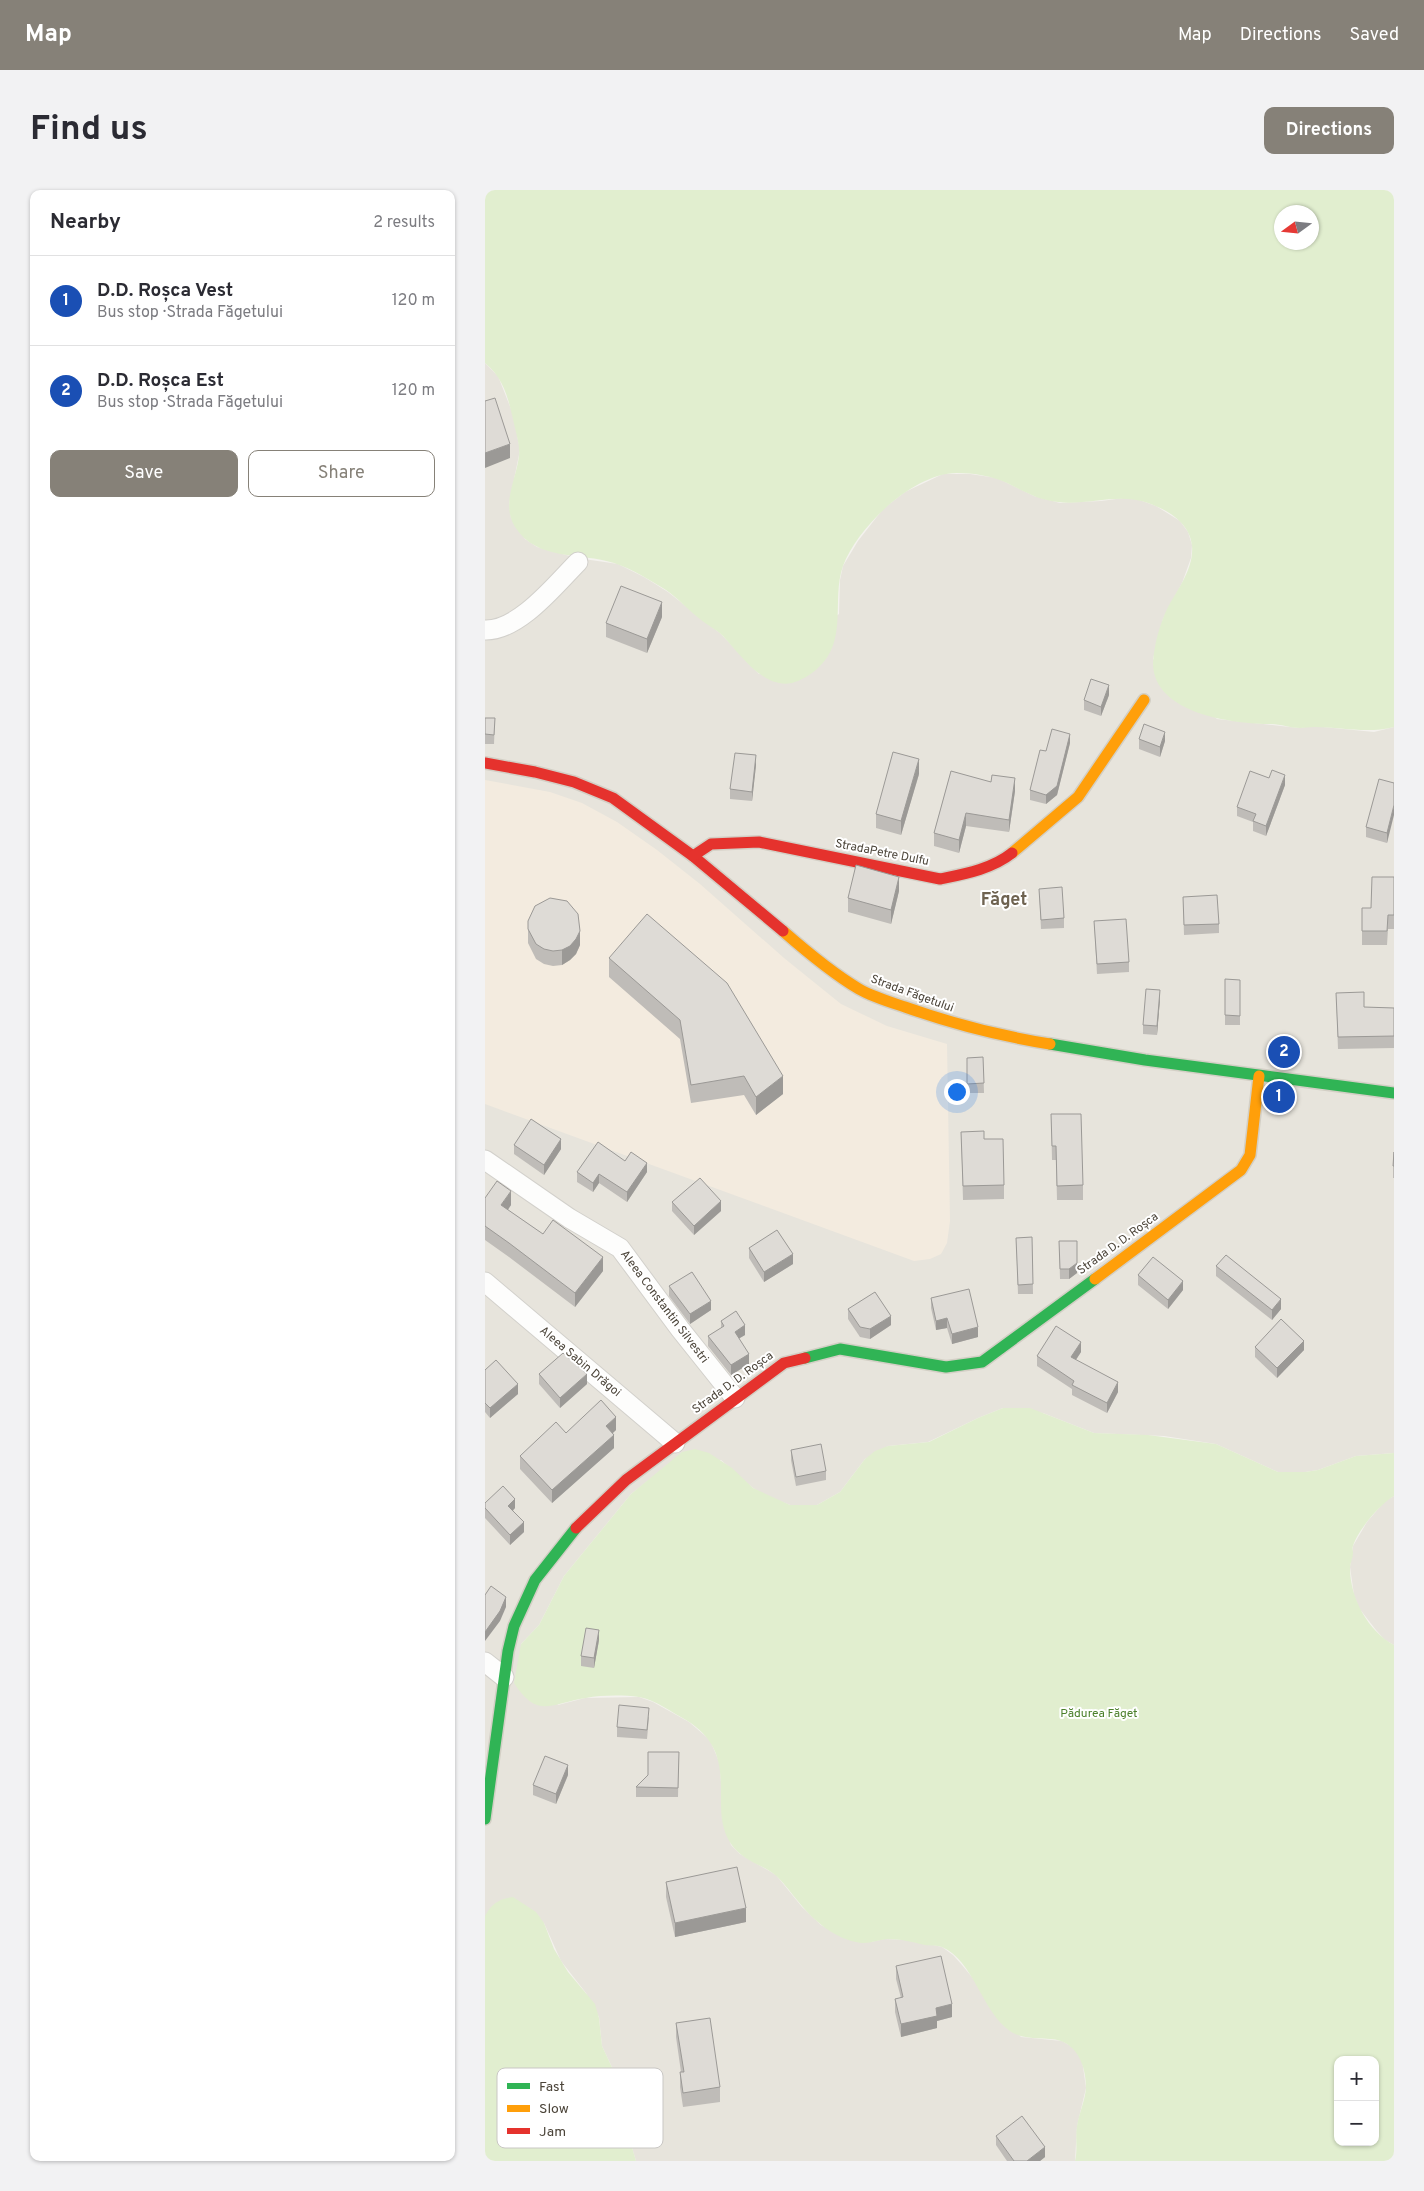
<!DOCTYPE html>
<html lang="en">
<head>
<meta charset="utf-8">
<style>
	:root { --surface:#fff; --page:#f2f2f3; --text:#2b2b33; --muted:#7c7c81; --line:#e1e1e2; --accent:#868178 }
	body { margin:0; font-family:Overpass,sans-serif; background:var(--page); color:var(--text) }
	.controls { position:absolute; right:15px; bottom:15px; display:grid; overflow:hidden; border-radius:10px; box-shadow:0 1px 4px #0004 }
	.controls button { width:45px; height:45px; display:grid; place-items:center; padding:0; border:0; border-bottom:1px solid var(--line); background:var(--surface); color:var(--text); font:25px sans-serif }
	.compass { position:absolute; left:789px; top:15px; width:45px; height:45px; border-radius:50%; background:var(--surface); box-shadow:0 1px 4px #0004; rotate:255deg }
	.you { position:absolute; left:471px; top:901px; width:18px; height:18px; margin:-12px; border:4px solid #fff; border-radius:50%; background:#1a73e8; box-shadow:0 0 0 8px #1a73e833 }
	.badge { display:grid; place-items:center; width:32px; height:32px; border-radius:50%; background:var(--accent); color:#fff; font-size:16px; font-weight:700 }
	.pin { position:absolute; translate:-50% -50%; border:2px solid #fff; box-shadow:0 1px 5px #0006 }
	.list { margin:0; padding:0; list-style:none }
	h2 { display:flex; justify-content:space-between; align-items:center; height:65px; margin:0; padding:0 20px; font-size:21px }
	h2 small { font-size:16px; font-weight:400; color:var(--muted) }
	.list li { display:grid; grid-template-columns:32px 1fr auto; gap:15px; align-items:center; box-sizing:border-box; height:90px; padding:0 20px; border-top:1px solid var(--line) }
	.list b { display:block; font-size:19px; white-space:nowrap }
	.list p { margin:0; font-size:16px; white-space:nowrap; color:var(--muted) }
	.list em { font-size:16px; font-style:normal; color:var(--muted) }
	.actions { display:flex; gap:10px; padding:15px 20px }
	.actions a { flex:1; padding:11px 0; border:1px solid var(--accent); border-radius:10px; text-align:center; font-size:18px; color:var(--accent) }
	.actions .main { background:var(--accent); color:#fff }
	.map { position:relative; flex:none; width:909px; height:1971px; overflow:hidden; border-radius:10px }
	header { display:flex; align-items:center; gap:30px; box-sizing:border-box; height:70px; padding:0 25px; background:var(--accent); color:#fff }
	header strong { font-size:24px }
	nav { display:flex; gap:28px; margin-inline-start:auto; font-size:18px }
	.intro { display:flex; align-items:center; justify-content:space-between; box-sizing:border-box; height:120px; padding:0 30px }
	h1 { margin:0; font-size:35px }
	.button { padding:12px 22px; border-radius:10px; background:var(--accent); color:#fff; font-size:18px; font-weight:700 }
	main { display:flex; gap:30px; padding:0 30px }
	aside { flex:1; background:var(--surface); border-radius:10px; box-shadow:0 1px 4px #0004 }
	.map>svg:first-child { display:block }
	.residential { fill:#e7e4dc }
	.commercial { fill:#f3ebdf }
	.green { fill:#e1eecf; fill-rule:evenodd }
	.lines { fill:none; stroke-linecap:round; stroke-linejoin:round }
	.street-casing { stroke:#d2d0cb; stroke-width:21 }
	.fast-casing { stroke:#d3cfc5; stroke-width:14 }
	.slow-casing { stroke:#d3cfc5; stroke-width:14 }
	.jam-casing { stroke:#d3cfc5; stroke-width:14 }
	.street { stroke:#fdfdfc; stroke-width:19 }
	.fast { stroke:#30b455; stroke-width:11 }
	.slow { stroke:#ff9f0a; stroke-width:11 }
	.jam { stroke:#e5322d; stroke-width:11 }
	.wall { fill:#bfbcb8 }
	.shaded-wall { fill:#9b9996 }
	.building { fill:#dedbd6; stroke:#9b9996 }
	.labels { text-anchor:middle; dominant-baseline:central; stroke-width:4; stroke-linejoin:round; paint-order:stroke }
	.street-label { font-size:12px; fill:#4b4439; stroke:#fff }
	.park-label { font-size:12px; fill:#4a7f2a; stroke:#fff }
	.district-label { font-size:18px; font-weight:bold; fill:#6e6250; stroke:#fff }
	.key { fill:#fff; stroke:#c9c7c4; stroke-width:1 }
	.key-label { font-size:14px; fill:#4b4439 }
</style>
</head>
<body>
<header>
<strong>Map</strong>
<nav><a>Map</a><a>Directions</a><a>Saved</a></nav>
</header>
<div class="intro"><h1>Find us</h1><a class="button">Directions</a></div>
<main>
<aside>
<h2>Nearby<small>2 results</small></h2>
<ul class="list">
<li><span class="badge" style="background:#1a4fb4">1</span><div><b>D.D. Roșca Vest</b><p>Bus stop · Strada Făgetului</p></div><em>120 m</em></li>
<li><span class="badge" style="background:#1a4fb4">2</span><div><b>D.D. Roșca Est</b><p>Bus stop · Strada Făgetului</p></div><em>120 m</em></li>
</ul>
<div class="actions"><a class="main">Save</a><a>Share</a></div>
</aside>
<div class="map">
<svg width="909" height="1971" viewBox="0 0 909 1971">
	<rect width="100%" height="100%" fill="#f4f2ee"/>
	<g class="residential">
		<polygon points="0,173 13,186 28,224 35,260 24,314 26,328 40,349 52,357 92,368 133,374 159,387 183,402 236,444 274,484 354,424 355,390 358,376 373,351 398,319 420,302 458,284 485,284 512,288 549,306 575,313 616,311 646,307 671,316 695,331 703,342 707,355 706,368 697,393 678,429 668,469 732,529 814,538 828,536 889,542 909,537 909,1263 871,1266 833,1280 820,1282 793,1282 731,1254 679,1246 609,1243 558,1223 518,1218 493,1228 443,1252 403,1256 380,1269 355,1302 332,1315 305,1315 280,1305 268,1298 236,1270 188,1271 146,1304 137,1315 79,1386 54,1435 36,1454 73,1515 100,1508 154,1507 168,1512 204,1532 225,1550 235,1574 238,1628 246,1655 255,1664 291,1685 317,1717 336,1735 360,1748 386,1752 399,1749 426,1750 457,1757 468,1765 477,1775 536,1847 577,1851 589,1858 597,1870 601,1898 592,1936 590,1971 151,1971 144,1947 140,1905 117,1856 114,1827 101,1803 76,1771 59,1733 0,1726"/>
		<polygon points="909,1306 909,1455 900,1450 891,1440 874,1418 869,1405 865,1377 868,1356 882,1332 900,1311"/>
	</g>
	<polygon class="commercial" points="0,590 65,602 97,613 132,632 172,660 215,694 299,768 356,814 402,836 462,854 465,1031 462,1053 456,1064 445,1069 429,1071 0,914"/>
	<g class="green">
		<path d="M0 0H909V537C882 544 857 537 829 537 824 537 820 538 815 538 805 538 796 534 786 534 749 534 668 524 668 473 669 455 675 433 683 417 693 399 709 378 707 356 705 333 683 320 663 313 631 301 596 319 562 310 548 307 535 299 522 293 507 286 489 283 472 283 429 283 373 336 358 376 346 410 364 451 332 479 325 485 317 490 307 493 278 499 255 464 238 446 231 439 222 435 215 429 203 420 193 408 181 400 165 390 147 379 129 373 95 362 53 372 30 337 16 314 31 290 34 266 35 256 32 247 30 238 24 213 21 190 0 173ZM796 22H826V52H796Z"/>
		<path d="M518 1218H545L609 1243 663 1245 731 1254 793 1282H820L833 1280 871 1266 909 1263V1306C895 1314 873 1340 868 1356 867 1358 868 1361 868 1363 868 1368 865 1373 865 1378 865 1408 883 1441 909 1455V1971H590C593 1959 590 1948 592 1936 594 1923 600 1911 601 1898 601 1880 595 1858 576 1851 559 1846 541 1852 525 1841 497 1822 489 1771 457 1757 452 1755 446 1756 440 1755 427 1752 416 1749 402 1749 392 1750 382 1755 371 1752 347 1747 327 1729 312 1710 305 1702 298 1691 289 1684 277 1675 263 1672 252 1661 215 1623 263 1568 201 1530 186 1522 171 1510 154 1507 138 1505 117 1505 101 1508 67 1513 53 1530 29 1493L36 1454 54 1435 79 1386 146 1304 197 1262 210 1259 224 1263 247 1278 268 1298 305 1315H332L355 1302 380 1269 390 1261 403 1256 444 1252 493 1228ZM853 1870H890V1952H853Z"/>
		<path d="M28 1707 51 1722 59 1733 69 1759 83 1782 110 1814 114 1828 117 1856 140 1905 144 1947 151 1971H0V1726C7 1713 14 1709 28 1707Z"/>
	</g>
	<g class="lines">
		<defs>
			<g id="street">
				<path d="M0 440C34 441 71 394 93 372"/>
				<polyline points="0,970 84,1028 135,1058 195,1139 250,1208"/>
				<polyline points="0,1092 190,1253"/>
				<polyline points="0,1472 19,1487"/>
			</g>
			<g id="fast">
				<polyline points="565,854 660,870 909,903"/>
				<polyline points="320,1168 355,1159 461,1177 497,1172 610,1089"/>
				<polyline points="0,1629 23,1461 29,1436 50,1390 91,1338"/>
			</g>
			<g id="slow">
				<polyline points="527,663 593,607 659,510"/>
				<path d="M298 741C322 762 347 783 374 799 388 807 405 812 420 817 468 834 515 846 565 854"/>
				<polyline points="610,1089 756,980 765,965 774,886"/>
			</g>
			<g id="jam">
				<polyline points="0,573 50,582 89,592 128,608 208,666 298,741"/>
				<path d="M208 666 226 654 274 652 455 689C479 684 507 679 527 663"/>
				<polyline points="91,1338 141,1290 299,1173 320,1168"/>
			</g>
		</defs>
		<use href="#street" class="street-casing"/>
		<use href="#fast" class="fast-casing"/>
		<use href="#slow" class="slow-casing"/>
		<use href="#jam" class="jam-casing"/>
		<use href="#street" class="street"/>
		<use href="#fast" class="fast"/>
		<use href="#slow" class="slow"/>
		<use href="#jam" class="jam"/>
	</g>
	<g class="wall">
		<polygon points="177,427 162,463 121,447 121,433"/>
		<polygon points="624,505 616,526 599,520 599,510"/>
		<polygon points="0,528 10,528 9,554 0,554"/>
		<polygon points="654,549 680,551 675,567 654,559"/>
		<polygon points="585,553 572,605 561,614 545,610 545,600 561,561"/>
		<polygon points="271,575 267,611 245,609 245,599"/>
		<polygon points="466,581 530,601 524,642 481,636 474,663 449,656 449,643"/>
		<polygon points="434,584 416,645 391,638 391,624"/>
		<polygon points="784,588 800,595 781,646 768,641 768,632 752,626 752,617"/>
		<polygon points="909,593 902,653 881,647 881,637"/>
		<polygon points="909,687 909,739 903,739 902,755 877,755 877,718 886,718"/>
		<polygon points="554,699 579,728 579,738 556,739"/>
		<polygon points="414,701 406,734 363,722 363,708"/>
		<polygon points="698,707 734,734 734,743 699,745"/>
		<polygon points="43,731 95,755 91,764 85,770 77,775 68,776 59,774 51,769 43,753"/>
		<polygon points="609,731 644,772 644,782 612,784"/>
		<polygon points="124,768 298,904 271,925 259,905 206,913 195,849 124,787"/>
		<polygon points="740,789 755,790 755,835 740,835"/>
		<polygon points="851,803 879,817 909,818 909,858 853,859"/>
		<polygon points="675,809 672,845 658,844 658,835"/>
		<polygon points="498,867 499,903 482,903 482,868"/>
		<polygon points="566,924 598,995 598,1010 572,1010 571,970 567,970"/>
		<polygon points="476,942 499,949 519,995 519,1009 478,1010"/>
		<polygon points="29,955 76,959 59,985 29,964"/>
		<polygon points="909,962 909,988 908,988 908,976"/>
		<polygon points="140,971 162,982 142,1012 114,993 108,1002 92,992 92,982"/>
		<polygon points="0,1008 26,1015 23,1020 58,1044 118,1081 90,1117 24,1067 0,1050"/>
		<polygon points="187,1012 236,1021 209,1045 187,1021"/>
		<polygon points="547,1047 548,1104 533,1104 531,1048"/>
		<polygon points="574,1051 592,1083 584,1089 575,1089"/>
		<polygon points="264,1058 308,1074 279,1092 264,1068"/>
		<polygon points="731,1076 796,1119 787,1130 731,1086"/>
		<polygon points="653,1085 698,1100 683,1119 653,1095"/>
		<polygon points="184,1096 226,1120 205,1134 184,1106"/>
		<polygon points="446,1108 493,1147 467,1154 462,1138 451,1140 446,1118"/>
		<polygon points="363,1119 406,1135 385,1149 375,1147 363,1129"/>
		<polygon points="236,1131 260,1145 254,1148 264,1174 246,1185 223,1156 223,1146 236,1138"/>
		<polygon points="770,1157 819,1160 792,1188 770,1167"/>
		<polygon points="596,1162 591,1170 633,1202 622,1223 587,1205 587,1199 552,1176 552,1166"/>
		<polygon points="0,1180 33,1204 5,1228 0,1222"/>
		<polygon points="54,1184 102,1194 75,1218 54,1194"/>
		<polygon points="131,1240 128,1243 129,1258 67,1313 35,1279 35,1266 81,1243"/>
		<polygon points="306,1260 341,1281 341,1290 311,1296 306,1270"/>
		<polygon points="0,1313 30,1318 28,1321 39,1342 25,1355 0,1328"/>
		<polygon points="114,1450 109,1478 96,1476 96,1466"/>
		<polygon points="164,1527 162,1549 132,1547 132,1537"/>
		<polygon points="194,1562 193,1607 151,1607 151,1597 163,1585"/>
		<polygon points="83,1585 71,1614 48,1605 48,1595"/>
		<polygon points="181,1692 261,1732 190,1747 181,1707"/>
		<polygon points="411,1776 467,1827 452,1831 452,1838 416,1847 410,1822 410,1809 416,1808 411,1789"/>
		<polygon points="191,1833 235,1897 235,1912 198,1917 195,1897 195,1882 196,1882 191,1847"/>
		<polygon points="511,1946 560,1967 555,1971 522,1971 511,1955"/>
	</g>
	<g class="shaded-wall">
		<polygon points="25,254 25,268 0,278 0,263"/>
		<polygon points="177,412 177,427 162,463 162,449"/>
		<polygon points="624,495 624,505 616,526 616,517"/>
		<polygon points="680,542 680,551 675,567 675,557"/>
		<polygon points="585,544 585,553 572,605 561,614 561,605"/>
		<polygon points="271,565 271,575 267,611 267,602"/>
		<polygon points="434,569 434,584 416,645 416,631"/>
		<polygon points="800,585 800,595 781,646 781,636"/>
		<polygon points="530,588 530,601 524,642 524,630"/>
		<polygon points="909,615 909,625 902,653 902,643"/>
		<polygon points="481,623 481,636 474,663 474,650"/>
		<polygon points="414,687 414,701 406,734 406,720"/>
		<polygon points="95,741 95,755 91,764 85,770 77,775 77,760"/>
		<polygon points="675,800 675,809 672,845 672,836"/>
		<polygon points="298,886 298,904 271,925 271,907"/>
		<polygon points="76,949 76,959 59,985 59,975"/>
		<polygon points="162,973 162,982 142,1012 142,1002"/>
		<polygon points="114,984 114,993 108,1002 108,993"/>
		<polygon points="26,1001 26,1015 16,1029 16,1015"/>
		<polygon points="236,1011 236,1021 209,1045 209,1036"/>
		<polygon points="308,1064 308,1074 279,1092 279,1082"/>
		<polygon points="118,1067 118,1081 90,1117 90,1103"/>
		<polygon points="592,1073 592,1083 584,1089 584,1079"/>
		<polygon points="698,1091 698,1100 683,1119 683,1110"/>
		<polygon points="796,1109 796,1119 787,1130 787,1120"/>
		<polygon points="226,1111 226,1120 205,1134 205,1124"/>
		<polygon points="406,1126 406,1135 385,1149 385,1139"/>
		<polygon points="462,1128 462,1138 451,1140 451,1131"/>
		<polygon points="260,1135 260,1145 250,1151 250,1142"/>
		<polygon points="493,1137 493,1147 467,1154 467,1144"/>
		<polygon points="819,1151 819,1160 792,1188 792,1178"/>
		<polygon points="596,1152 596,1162 586,1177 586,1167"/>
		<polygon points="264,1164 264,1174 246,1185 246,1175"/>
		<polygon points="102,1184 102,1194 75,1218 75,1208"/>
		<polygon points="633,1192 633,1202 622,1223 622,1213"/>
		<polygon points="33,1194 33,1204 5,1228 5,1218"/>
		<polygon points="131,1227 131,1240 121,1249 121,1236"/>
		<polygon points="129,1245 129,1258 67,1313 67,1300"/>
		<polygon points="30,1309 30,1318 23,1325 23,1316"/>
		<polygon points="39,1332 39,1342 25,1355 25,1345"/>
		<polygon points="21,1407 21,1417 15,1431 0,1451 0,1442"/>
		<polygon points="114,1440 114,1450 109,1478 109,1468"/>
		<polygon points="83,1575 83,1585 71,1614 71,1604"/>
		<polygon points="261,1718 261,1732 190,1747 190,1733"/>
		<polygon points="467,1814 467,1827 452,1831 452,1838 416,1847 416,1834 451,1818"/>
		<polygon points="560,1957 560,1967 555,1971 542,1971"/>
	</g>
	<g class="building">
		<polygon points="10,208 25,254 0,263 0,211"/>
		<polygon points="136,396 177,412 162,449 121,433"/>
		<polygon points="606,489 624,495 616,517 599,510"/>
		<polygon points="0,528 10,528 9,545 0,544"/>
		<polygon points="659,534 680,542 675,557 654,549"/>
		<polygon points="567,539 585,544 572,596 561,605 545,600 555,560 561,561"/>
		<polygon points="408,562 434,569 416,631 391,624"/>
		<polygon points="250,563 271,565 267,602 245,599"/>
		<polygon points="787,580 800,585 781,636 768,631 771,624 752,617 765,581 784,588"/>
		<polygon points="466,581 506,592 507,585 530,588 524,630 481,623 474,650 449,643"/>
		<polygon points="894,589 909,593 909,615 902,643 881,637"/>
		<polygon points="371,675 414,687 406,720 363,708"/>
		<polygon points="887,687 909,687 909,725 903,725 902,741 877,741 877,718 886,718"/>
		<polygon points="577,697 579,728 556,730 554,699"/>
		<polygon points="732,705 734,734 699,735 698,707"/>
		<polygon points="65,708 82,711 93,724 95,741 91,749 85,756 77,760 68,761 59,759 51,754 43,739 43,731 50,716"/>
		<polygon points="162,724 242,793 298,886 271,907 259,886 206,895 195,830 124,768"/>
		<polygon points="641,729 644,772 612,774 609,731"/>
		<polygon points="740,789 755,790 755,826 740,825"/>
		<polygon points="661,799 675,800 672,836 658,835"/>
		<polygon points="879,802 879,817 909,818 909,846 853,847 851,803"/>
		<polygon points="498,867 499,893 482,894 482,868"/>
		<polygon points="566,924 596,924 598,995 572,996 571,956 567,956"/>
		<polygon points="46,929 76,949 59,975 29,955"/>
		<polygon points="499,941 499,949 518,949 519,995 478,996 476,942"/>
		<polygon points="113,952 140,971 146,962 162,973 142,1002 114,984 108,993 92,982"/>
		<polygon points="909,962 909,976 908,976"/>
		<polygon points="215,988 236,1011 209,1036 187,1012"/>
		<polygon points="12,991 26,1001 16,1015 58,1044 68,1030 118,1067 90,1103 24,1053 0,1036 0,1008"/>
		<polygon points="292,1040 308,1064 279,1082 264,1058"/>
		<polygon points="547,1047 548,1094 533,1095 531,1048"/>
		<polygon points="574,1051 592,1051 592,1073 584,1079 575,1079"/>
		<polygon points="741,1065 796,1109 787,1120 731,1076"/>
		<polygon points="668,1067 698,1091 683,1110 653,1085"/>
		<polygon points="207,1082 226,1111 205,1124 184,1096"/>
		<polygon points="484,1099 493,1137 467,1144 462,1128 451,1131 446,1108"/>
		<polygon points="390,1102 406,1126 385,1139 375,1137 363,1119"/>
		<polygon points="251,1121 260,1135 250,1142 264,1164 246,1175 223,1146 239,1136 236,1131"/>
		<polygon points="796,1129 819,1151 792,1178 770,1157"/>
		<polygon points="571,1136 596,1152 586,1167 633,1192 622,1213 587,1195 589,1191 552,1166"/>
		<polygon points="78,1163 102,1184 75,1208 54,1184"/>
		<polygon points="11,1170 33,1194 5,1218 0,1213 0,1180"/>
		<polygon points="116,1210 131,1227 121,1236 129,1245 67,1300 35,1266 71,1232 81,1243"/>
		<polygon points="336,1254 341,1281 311,1287 306,1260"/>
		<polygon points="18,1296 30,1309 23,1316 39,1332 25,1345 0,1318 0,1313"/>
		<polygon points="6,1396 21,1407 15,1421 0,1442 0,1405"/>
		<polygon points="101,1438 114,1440 109,1468 96,1466"/>
		<polygon points="134,1515 164,1518 162,1540 132,1537"/>
		<polygon points="163,1562 194,1562 193,1598 151,1597 163,1585"/>
		<polygon points="60,1566 83,1575 71,1604 48,1595"/>
		<polygon points="252,1677 261,1718 190,1733 181,1692"/>
		<polygon points="456,1766 467,1814 451,1818 452,1826 416,1834 410,1809 418,1807 411,1776"/>
		<polygon points="225,1828 235,1897 198,1903 195,1882 199,1882 191,1833"/>
		<polygon points="537,1926 560,1957 542,1971 529,1971 511,1946"/>
	</g>
	<g class="labels">
		<g class="street-label">
			<text transform="translate(397 663) rotate(11)">StradaPetre Dulfu</text>
			<text transform="translate(427 804) rotate(20)">Strada Făgetului</text>
			<text transform="translate(633 1054) rotate(-36)">Strada D. D. Roșca</text>
			<text transform="translate(179 1117) rotate(53)">Aleea Constantin Silvestri</text>
			<text transform="translate(95 1172) rotate(40)">Aleea Sabin Drăgoi</text>
			<text transform="translate(248 1193) rotate(-36)">Strada D. D. Roșca</text>
		</g>
		<g class="park-label">
			<text x="614" y="1524">Pădurea Făget</text>
		</g>
		<g class="district-label">
			<text x="519" y="710">Făget</text>
		</g>
	</g>
	<rect x="12" y="1878" width="166" height="80" rx="8" class="key"/>
	<rect x="22" y="1893" width="23" height="6" fill="#30b455"/>
	<rect x="22" y="1915" width="23" height="7" fill="#ff9f0a"/>
	<rect x="22" y="1938" width="23" height="6" fill="#e5322d"/>
	<g class="key-label">
		<text x="54" y="1901">Fast</text>
		<text x="54" y="1923">Slow</text>
		<text x="54" y="1946">Jam</text>
	</g>
</svg>
<div class="controls">
<button>+</button>
<button>−</button>
</div>
<svg class="compass" viewBox="-18 -18 36 36"><path d="M0-13l5 13h-10z" fill="#e53935"/><path d="M0 13l5-13h-10z" fill="#7c7c81"/></svg>
<div class="you"></div>
<div class="pin badge" style="left:794px;top:907px;background:#1a4fb4">1</div>
<div class="pin badge" style="left:799px;top:862px;background:#1a4fb4">2</div>
</div>
</main>
</body>
</html>
